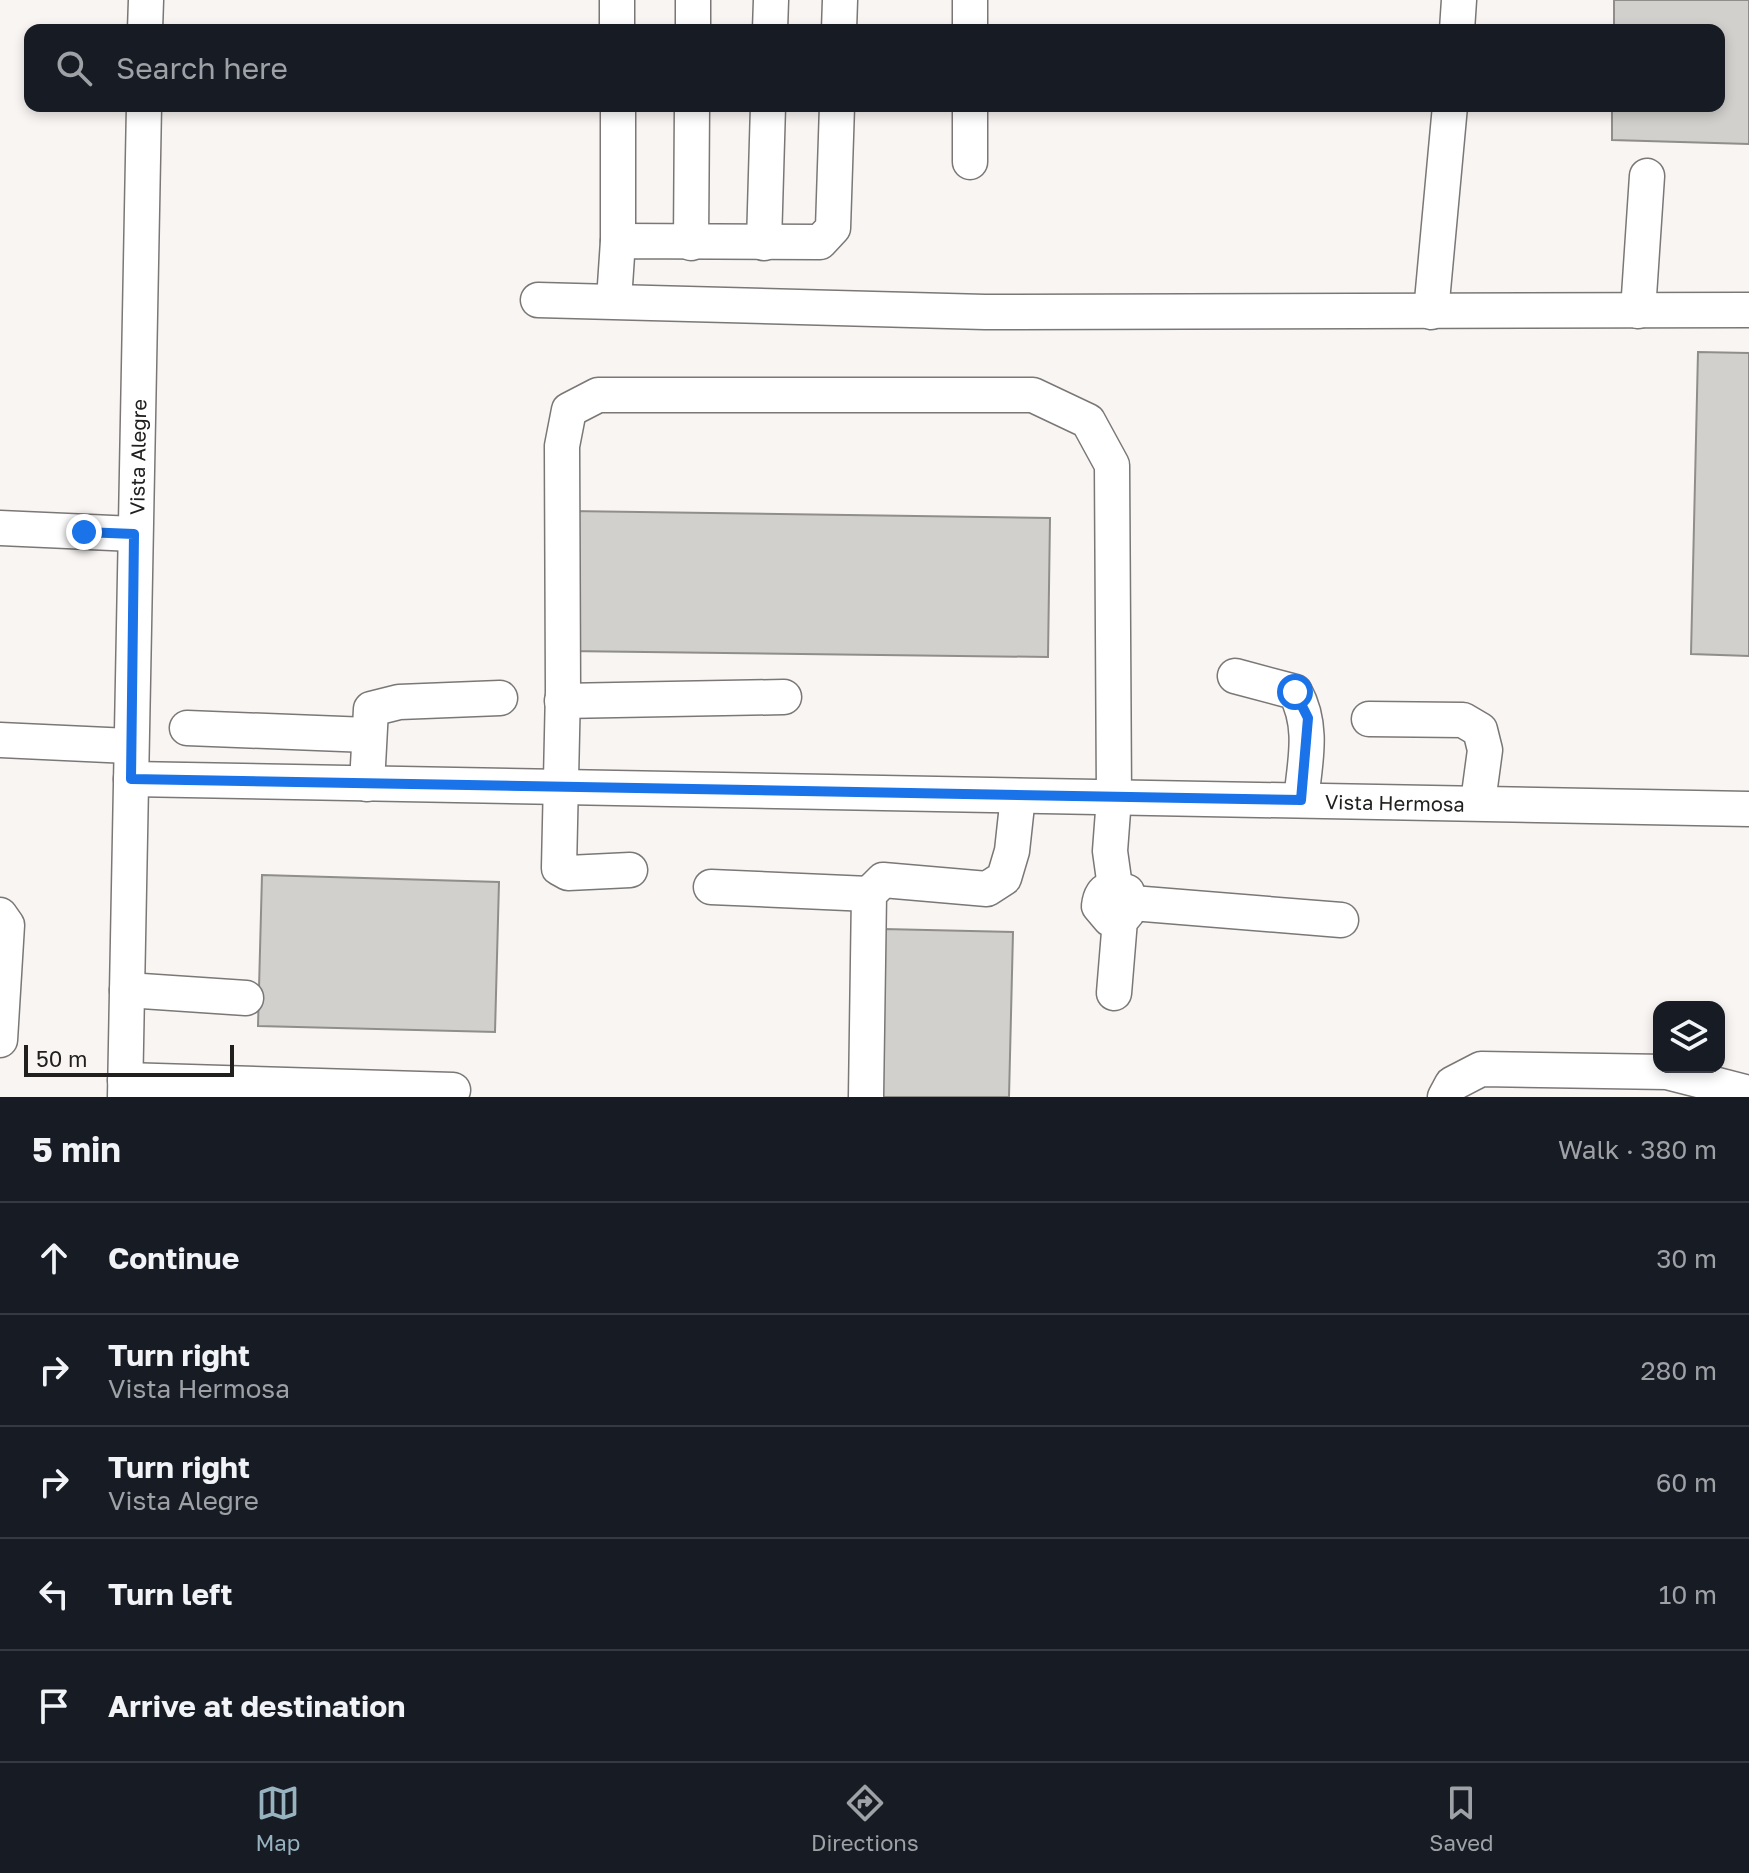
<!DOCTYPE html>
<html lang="en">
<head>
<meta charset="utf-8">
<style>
	:root { --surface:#171b24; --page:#20242c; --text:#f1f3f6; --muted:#9ea1a6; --line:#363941; --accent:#98b3c0 }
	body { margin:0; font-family:"Golos Text",sans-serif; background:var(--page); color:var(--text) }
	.controls { position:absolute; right:24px; bottom:24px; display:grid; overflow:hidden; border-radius:16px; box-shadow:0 4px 12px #0003 }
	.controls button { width:72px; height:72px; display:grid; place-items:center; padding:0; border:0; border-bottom:2px solid var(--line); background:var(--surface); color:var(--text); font:40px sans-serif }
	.scale { position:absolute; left:24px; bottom:20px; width:210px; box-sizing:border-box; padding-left:8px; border:4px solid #21201f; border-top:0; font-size:22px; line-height:28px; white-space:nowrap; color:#21201f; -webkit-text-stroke:6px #f8f5f3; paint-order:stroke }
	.stop { position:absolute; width:24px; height:24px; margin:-18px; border:6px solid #1a73e8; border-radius:50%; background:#fff }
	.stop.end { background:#1a73e8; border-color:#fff; box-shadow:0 2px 8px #0008 }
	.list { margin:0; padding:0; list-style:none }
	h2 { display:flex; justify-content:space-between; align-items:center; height:104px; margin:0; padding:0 32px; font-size:34px }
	h2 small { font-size:26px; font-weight:400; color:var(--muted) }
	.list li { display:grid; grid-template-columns:52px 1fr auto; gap:24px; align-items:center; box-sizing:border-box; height:112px; padding:0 32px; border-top:2px solid var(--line) }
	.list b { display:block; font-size:30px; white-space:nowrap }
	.list p { margin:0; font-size:26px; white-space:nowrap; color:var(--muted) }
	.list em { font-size:26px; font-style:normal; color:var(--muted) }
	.icon { flex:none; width:44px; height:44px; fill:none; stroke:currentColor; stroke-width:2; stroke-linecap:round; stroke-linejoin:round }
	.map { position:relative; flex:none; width:1749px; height:1097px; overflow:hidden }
	.search { position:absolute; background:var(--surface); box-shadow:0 4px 12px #0003; left:24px; right:24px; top:24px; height:88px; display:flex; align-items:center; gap:20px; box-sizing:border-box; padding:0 28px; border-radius:16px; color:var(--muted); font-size:30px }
	.sheet { height:664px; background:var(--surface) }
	nav { display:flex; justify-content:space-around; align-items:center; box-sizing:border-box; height:112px; border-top:2px solid var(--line); background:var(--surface); font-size:22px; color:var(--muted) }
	nav a { display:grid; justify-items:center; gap:4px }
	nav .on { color:var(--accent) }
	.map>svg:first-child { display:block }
	.building { fill:#d1d0cd; stroke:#8f8e8b; stroke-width:2 }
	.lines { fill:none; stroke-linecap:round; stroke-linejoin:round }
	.minor-casing { stroke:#7a7776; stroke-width:37 }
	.minor { stroke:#fff; stroke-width:34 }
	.route { stroke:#1a73e8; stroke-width:10 }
	.labels { text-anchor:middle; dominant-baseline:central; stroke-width:8; stroke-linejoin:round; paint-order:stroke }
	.street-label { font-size:20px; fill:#21201f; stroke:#f8f5f3 }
</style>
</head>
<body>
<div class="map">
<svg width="1749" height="1097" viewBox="0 0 1749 1097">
	<rect width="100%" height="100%" fill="#f8f5f3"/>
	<g class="building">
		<polygon points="1614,0 1749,0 1749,144 1612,140 1612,106 1719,106 1719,30 1614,30"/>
		<polygon points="1698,352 1749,353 1749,656 1691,654"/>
		<polygon points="569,511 1050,518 1048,657 567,651"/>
		<polygon points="262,875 499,882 495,1032 258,1026"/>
		<polygon points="884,929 1013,932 1009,1097 880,1097"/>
	</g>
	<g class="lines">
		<defs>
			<g id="minor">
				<polyline points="617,0 617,30"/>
				<polyline points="145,30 146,0"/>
				<polyline points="693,30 693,0"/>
				<polyline points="770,30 771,0"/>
				<polyline points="839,30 840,0"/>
				<polyline points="970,30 970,0"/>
				<polyline points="1457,30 1459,0"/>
				<polyline points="618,106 618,241"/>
				<polyline points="970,162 970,106"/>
				<polyline points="691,243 692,106"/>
				<polyline points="764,243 768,106"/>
				<polyline points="538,300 985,312 1749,310"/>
				<polyline points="614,300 618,241 820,242 833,228 837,106"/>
				<polyline points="1638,311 1647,176"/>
				<polyline points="1431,312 1450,106"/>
				<polyline points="0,528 134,534"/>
				<path d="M1235 676 1295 692C1314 726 1305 762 1301 800"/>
				<polyline points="562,701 784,697"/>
				<polyline points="1369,719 1463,720 1480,730 1485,750 1478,802"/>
				<polyline points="187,728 368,735"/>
				<polyline points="0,740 129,746"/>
				<path id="s1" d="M131 779 1749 809"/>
				<polyline points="367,784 371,709 399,702 500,698"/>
				<polyline points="630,870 568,873 559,868 563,690 562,446 569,410 598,395 1033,395 1088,421 1112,465 1114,798 1110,851 1115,887"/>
				<polyline points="711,887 869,894"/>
				<polyline points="1132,903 1341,920"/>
				<polyline points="0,915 7,925 0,1040"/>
				<polyline points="127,990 246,998"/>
				<path d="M1114 993 1120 920C1131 911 1132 905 1127 892 1112 885 1101 888 1099 906L1110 919 1120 920"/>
				<polyline points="125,1080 453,1090"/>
				<path id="s2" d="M125 1097 144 106"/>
				<polyline points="866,1097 869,894 883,880 987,889 1004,878 1012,851 1018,796"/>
				<polyline points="1445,1097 1452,1084 1481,1069 1667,1072 1749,1093"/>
			</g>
		</defs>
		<use href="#minor" class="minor-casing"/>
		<use href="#minor" class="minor"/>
	</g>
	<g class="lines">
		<polyline class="route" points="84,532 134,534 131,779 1301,800 1308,718 1295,692"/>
	</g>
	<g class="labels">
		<g class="street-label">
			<text stroke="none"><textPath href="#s2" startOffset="640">Vista Alegre</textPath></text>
			<text stroke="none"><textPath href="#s1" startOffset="1264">Vista Hermosa</textPath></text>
		</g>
	</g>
</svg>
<div class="controls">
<button><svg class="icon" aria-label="layers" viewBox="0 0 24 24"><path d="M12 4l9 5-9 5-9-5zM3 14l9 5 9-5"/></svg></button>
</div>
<div class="scale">50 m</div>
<div class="stop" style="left:1295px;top:692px"></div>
<div class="stop end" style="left:84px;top:532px"></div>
<div class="search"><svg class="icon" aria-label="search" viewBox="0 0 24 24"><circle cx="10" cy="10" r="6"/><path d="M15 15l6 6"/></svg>Search here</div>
</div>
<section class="sheet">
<h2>5 min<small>Walk · 380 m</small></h2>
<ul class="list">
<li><svg class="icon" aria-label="ahead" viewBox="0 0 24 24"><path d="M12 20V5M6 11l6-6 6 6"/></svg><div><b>Continue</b></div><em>30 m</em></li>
<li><svg class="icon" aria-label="right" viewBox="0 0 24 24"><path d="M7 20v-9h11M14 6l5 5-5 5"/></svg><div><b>Turn right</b><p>Vista Hermosa</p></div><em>280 m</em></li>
<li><svg class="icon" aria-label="right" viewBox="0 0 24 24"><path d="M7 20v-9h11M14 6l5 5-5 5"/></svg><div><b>Turn right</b><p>Vista Alegre</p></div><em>60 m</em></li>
<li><svg class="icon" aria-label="left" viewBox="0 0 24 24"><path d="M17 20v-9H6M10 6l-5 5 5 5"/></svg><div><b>Turn left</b></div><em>10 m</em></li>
<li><svg class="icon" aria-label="arrive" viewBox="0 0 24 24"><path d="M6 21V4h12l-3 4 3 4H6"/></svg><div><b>Arrive at destination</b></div></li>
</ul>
</section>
<nav>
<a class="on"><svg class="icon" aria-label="map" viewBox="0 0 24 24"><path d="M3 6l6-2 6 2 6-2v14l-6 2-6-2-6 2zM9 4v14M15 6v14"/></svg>Map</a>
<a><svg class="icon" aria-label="directions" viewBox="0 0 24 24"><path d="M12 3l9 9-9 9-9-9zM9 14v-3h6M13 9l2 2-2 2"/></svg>Directions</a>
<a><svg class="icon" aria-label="saved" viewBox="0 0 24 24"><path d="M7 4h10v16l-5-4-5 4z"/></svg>Saved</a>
</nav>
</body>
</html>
